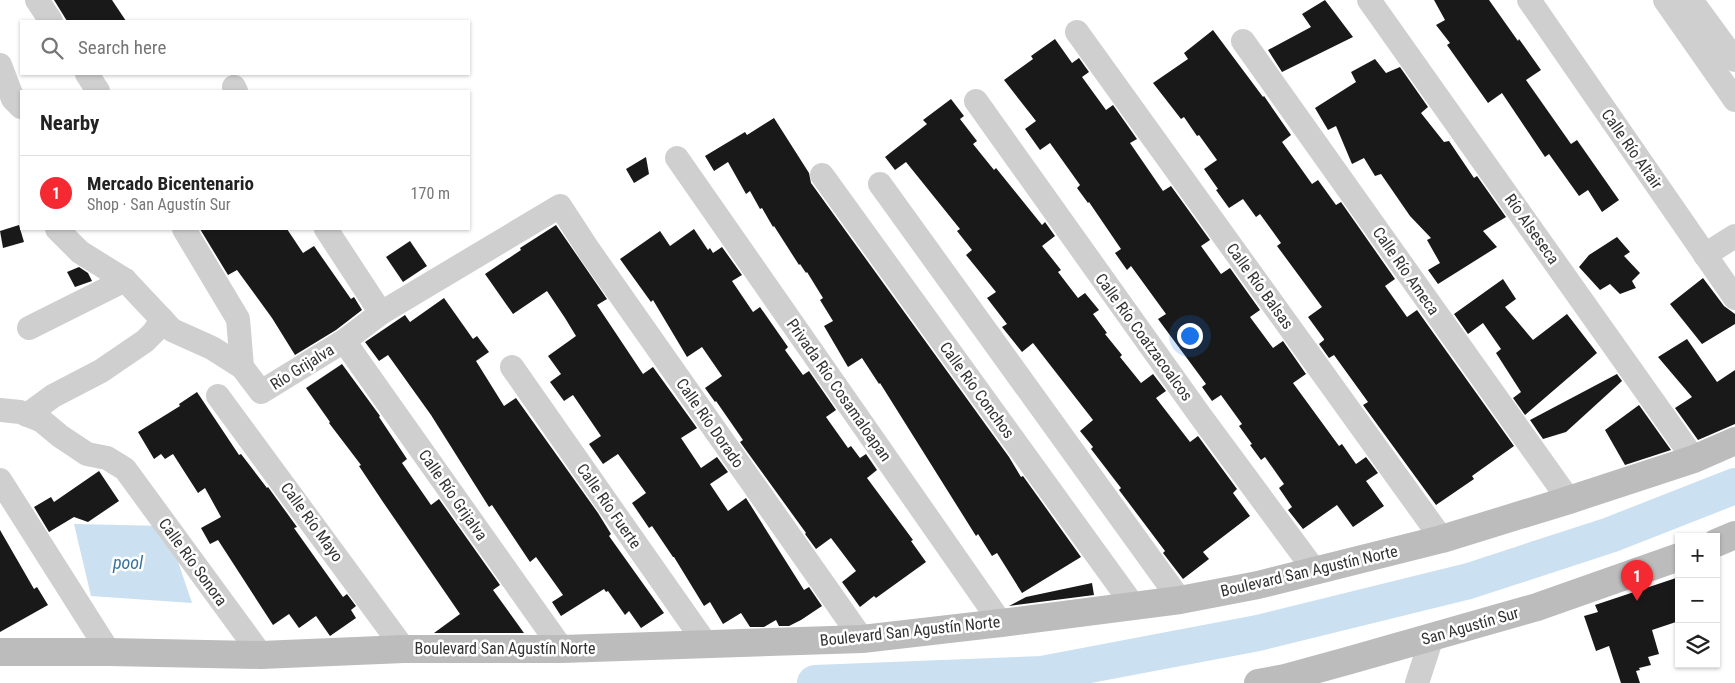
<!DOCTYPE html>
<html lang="en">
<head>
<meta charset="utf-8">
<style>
	:root { --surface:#fff; --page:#f2f2f2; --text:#222; --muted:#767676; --line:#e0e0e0; --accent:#f42932 }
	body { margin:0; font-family:"Roboto Condensed",sans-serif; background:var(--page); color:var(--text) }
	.controls { position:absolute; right:15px; bottom:15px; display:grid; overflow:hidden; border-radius:0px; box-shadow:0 1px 4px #0004 }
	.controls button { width:45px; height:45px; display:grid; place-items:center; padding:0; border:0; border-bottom:1px solid var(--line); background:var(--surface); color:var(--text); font:25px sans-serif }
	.you { position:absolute; left:1189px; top:335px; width:18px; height:18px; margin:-12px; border:4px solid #fff; border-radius:50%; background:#1a73e8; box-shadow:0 0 0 8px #1a73e833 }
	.badge { display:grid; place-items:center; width:32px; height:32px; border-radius:50%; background:var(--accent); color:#fff; font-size:16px; font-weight:700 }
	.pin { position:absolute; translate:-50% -41px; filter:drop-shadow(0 1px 2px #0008) }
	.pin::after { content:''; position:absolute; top:26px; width:18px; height:15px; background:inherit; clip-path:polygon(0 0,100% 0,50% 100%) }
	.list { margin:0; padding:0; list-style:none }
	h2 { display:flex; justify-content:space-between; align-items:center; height:65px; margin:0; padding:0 20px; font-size:21px }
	h2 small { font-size:16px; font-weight:400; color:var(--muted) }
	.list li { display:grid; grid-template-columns:32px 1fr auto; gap:15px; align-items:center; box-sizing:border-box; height:75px; padding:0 20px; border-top:1px solid var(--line) }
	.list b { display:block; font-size:19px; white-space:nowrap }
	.list p { margin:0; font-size:16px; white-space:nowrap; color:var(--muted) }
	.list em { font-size:16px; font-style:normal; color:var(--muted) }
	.icon { flex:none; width:28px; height:28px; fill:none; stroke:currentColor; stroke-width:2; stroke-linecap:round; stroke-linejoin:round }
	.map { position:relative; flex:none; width:1735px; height:683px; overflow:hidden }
	.search { position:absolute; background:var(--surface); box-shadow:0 1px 4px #0004; left:20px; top:20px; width:450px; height:55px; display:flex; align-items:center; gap:12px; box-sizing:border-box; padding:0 18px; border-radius:0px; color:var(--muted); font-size:19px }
	.panel { position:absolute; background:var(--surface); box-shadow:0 1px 4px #0004; left:20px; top:90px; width:450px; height:140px; border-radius:0px }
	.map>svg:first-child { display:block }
	.water { fill:#cbe0f0 }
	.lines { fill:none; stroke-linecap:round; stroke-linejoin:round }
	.river { stroke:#cbe0f0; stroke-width:36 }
	.building { fill:#191919 }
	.minor { stroke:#cfcfcf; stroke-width:24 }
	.secondary { stroke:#bcbcbc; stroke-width:28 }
	.labels { text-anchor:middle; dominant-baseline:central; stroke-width:5; stroke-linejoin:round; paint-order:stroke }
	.street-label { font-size:16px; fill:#323232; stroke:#fff }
	.water-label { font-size:18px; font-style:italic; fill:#37729c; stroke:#fff }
</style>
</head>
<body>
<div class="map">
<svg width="1735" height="683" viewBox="0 0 1735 683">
	<rect width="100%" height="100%" fill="#fff"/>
	<polygon class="water" points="74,524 166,526 192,603 91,596"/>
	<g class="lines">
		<polyline class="river" points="815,683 1042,674 1258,633 1469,581 1610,535 1735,486"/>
	</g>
	<g class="building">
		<polygon points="54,0 112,0 126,21 67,21"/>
		<polygon points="1325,0 1353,37 1282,72 1268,50 1311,27 1302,14"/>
		<polygon points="1434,0 1489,0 1518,41 1519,39 1541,70 1526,80 1571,144 1577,140 1619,200 1602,212 1588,190 1579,196 1549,154 1545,157 1502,93 1488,103 1447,45 1450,43 1436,25 1445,20"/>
		<polygon points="1213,30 1263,97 1264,96 1291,135 1282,142 1312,184 1318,180 1336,205 1341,202 1395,279 1385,286 1407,317 1417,310 1514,446 1472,476 1474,479 1436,505 1363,405 1368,402 1334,355 1329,358 1319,344 1324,340 1324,339 1308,317 1322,307 1277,246 1281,243 1260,214 1256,217 1243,199 1229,208 1216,190 1218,189 1204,169 1217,160 1199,135 1197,136 1184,117 1181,119 1153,83 1188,59 1184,53"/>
		<polygon points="1055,39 1072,63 1079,58 1089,72 1082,77 1106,110 1113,105 1137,139 1130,143 1163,191 1171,186 1210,240 1201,246 1221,274 1230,268 1260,310 1250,317 1273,348 1283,341 1306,374 1293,383 1339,446 1342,444 1356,464 1366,457 1378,473 1366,481 1384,506 1353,527 1337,505 1303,529 1288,510 1292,507 1279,488 1284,484 1265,457 1261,460 1250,445 1252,444 1239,426 1242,424 1221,395 1212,401 1202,387 1206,384 1158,319 1166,314 1131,266 1127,270 1115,253 1121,249 1089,202 1088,203 1077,188 1080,185 1050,143 1040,150 1025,129 1036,121 1004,80 1033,59 1031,56"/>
		<polygon points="1375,59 1386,73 1400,67 1428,107 1421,113 1444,142 1449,141 1474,178 1477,176 1506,217 1483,231 1497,247 1438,284 1428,270 1440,263 1427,240 1431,238 1410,216 1381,174 1375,176 1364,158 1352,164 1336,126 1328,130 1315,108 1356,82 1351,72"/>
		<polygon points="951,99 964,116 960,119 977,141 973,144 994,170 996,168 1042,225 1045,222 1055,236 1042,246 1061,270 1058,272 1078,298 1085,293 1099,310 1093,314 1107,333 1105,334 1122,355 1120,357 1141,383 1153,374 1166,391 1156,398 1190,442 1198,436 1237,489 1233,493 1250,516 1203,552 1209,559 1183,579 1163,553 1165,551 1119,490 1121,488 1091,449 1093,447 1080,431 1093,420 1033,343 1022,352 1002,327 1007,324 987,298 996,292 966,255 972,250 957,231 960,229 906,162 895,170 885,157 927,124 923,120"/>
		<polygon points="774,118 809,173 811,183 1009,457 1021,477 1023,476 1081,557 1022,593 997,553 992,556 978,534 976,536 880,383 879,384 862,358 848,367 824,326 833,321 820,300 823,298 807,272 806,273 800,264 799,265 774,226 773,227 762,208 760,209 750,191 746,194 728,162 714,171 705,156 745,132 747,135"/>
		<polygon points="646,157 649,174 634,183 626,169"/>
		<polygon points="19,225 24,242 3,248 0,231"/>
		<polygon points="556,225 607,299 597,305 643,374 653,367 697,428 681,438 701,468 717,457 728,472 710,484 728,511 746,498 804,590 809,587 822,606 801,620 789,626 779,626 776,620 764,627 750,627 741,613 723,624 710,602 704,606 674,557 673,557 652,526 649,528 632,503 646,493 618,454 603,464 589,444 601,436 573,395 564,401 550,382 561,374 548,356 576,336 565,318 547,291 513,314 485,274 521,250 520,248"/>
		<polygon points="200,229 287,229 303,253 314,246 351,299 354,297 362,310 336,330 295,355 272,318 237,270 228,275"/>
		<polygon points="694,229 708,250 710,248 713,253 722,247 742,275 732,281 753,312 760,307 788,347 785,350 803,375 809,371 836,410 826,417 848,448 851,446 860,458 866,454 877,470 867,478 913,540 911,541 926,562 876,598 874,596 860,607 842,582 856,571 831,538 816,549 805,534 806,533 740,442 743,440 716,401 715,402 705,388 722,376 702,347 687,357 653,300 651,302 620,259 660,231 670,246"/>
		<polygon points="1617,237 1630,252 1624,256 1640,273 1632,281 1636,288 1620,294 1610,284 1600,290 1579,267 1589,255"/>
		<polygon points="410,241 427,266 403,282 386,257"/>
		<polygon points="79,267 88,273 92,281 75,287 67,272"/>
		<polygon points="1703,278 1724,306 1735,314 1735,324 1702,344 1670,304"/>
		<polygon points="1503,279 1516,299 1505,307 1533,340 1567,314 1597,353 1525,415 1513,398 1521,392 1496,353 1501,349 1483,323 1468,334 1454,314"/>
		<polygon points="444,298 473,339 477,336 489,352 476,361 504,406 516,398 598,513 611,534 609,536 664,613 641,628 629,611 625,615 608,591 606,592 604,589 561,616 552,602 563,595 536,557 530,562 492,505 489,507 431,415 388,355 379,361 365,342 405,315 410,322"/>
		<polygon points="1687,339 1717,382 1735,370 1735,424 1698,440 1675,408 1692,397 1658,357"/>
		<polygon points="342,364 380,416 379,417 407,459 402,463 431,505 439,499 500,585 493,590 524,633 434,633 460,614 383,502 359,466 361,465 329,423 330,422 306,388"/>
		<polygon points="1617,374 1622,381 1566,432 1543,439 1530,420"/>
		<polygon points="197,392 239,455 241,454 267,488 268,487 297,527 294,528 343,597 347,594 356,606 351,610 356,618 330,636 316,616 299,628 289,614 273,625 218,540 210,544 201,528 221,517 205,488 198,493 173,454 165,459 161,454 154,459 138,432 180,406 179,404"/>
		<polygon points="1639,405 1671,450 1625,465 1605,430"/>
		<polygon points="99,471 119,501 88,522 74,517 49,532 34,507 51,497 54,502"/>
		<polygon points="0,530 34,589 37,587 48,605 0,632"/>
		<polygon points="1679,577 1679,621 1652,630 1659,654 1648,657 1651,665 1639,668 1640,670 1636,671 1640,683 1621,683 1609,646 1596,651 1584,616 1598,612 1595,605"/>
		<polygon points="1092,583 1094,595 1009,606 1026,597"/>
	</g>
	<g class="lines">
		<g class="minor">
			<polyline points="37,0 51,21"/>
			<polyline points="1369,0 1694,459"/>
			<polyline points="1529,0 1735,298"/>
			<polyline points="1665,0 1735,100"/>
			<polyline points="1691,0 1735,60"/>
			<polyline points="1077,32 1442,539"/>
			<polyline points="1243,41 1569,500"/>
			<polyline points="0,65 13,99 21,107"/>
			<polyline points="87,74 98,91"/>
			<polyline points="234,87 236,91"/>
			<polyline points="976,101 1199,414 1315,571"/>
			<polyline points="677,158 1001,623"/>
			<polyline points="822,175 1133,605"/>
			<polyline points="880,184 1180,600"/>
			<polyline points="57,229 80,252 125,280 172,330 212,348 242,367"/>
			<polyline points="184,229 238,319 242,367 261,392 344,341 381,313 560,206 588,249 862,639"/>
			<polyline points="326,229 381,313"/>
			<polyline points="1705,255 1735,236"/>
			<polyline points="29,328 125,280"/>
			<polyline points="344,341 562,649"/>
			<polyline points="512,367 706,644"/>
			<polyline points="218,396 404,649"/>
			<polyline points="0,410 20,412 42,421 60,436 87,454 107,458 125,469 261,655"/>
			<polyline points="27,415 53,396 101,371 145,341 154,332 162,319"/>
			<polyline points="0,480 109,652"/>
			<polyline points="1417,683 1432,637"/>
		</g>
		<g class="secondary">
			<polyline points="1716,543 1735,535"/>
			<polyline points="0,652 109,652 261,655 404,649 562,649 862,639 1001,623 1180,600 1258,585 1442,539 1569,500 1694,459 1735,441"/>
			<polyline points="1258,683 1285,678 1347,661 1537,607 1679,557"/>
		</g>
	</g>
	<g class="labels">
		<g class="street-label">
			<text transform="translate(1632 149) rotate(55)">Calle Río Altair</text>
			<text transform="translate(1532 229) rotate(55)">Río Alseseca</text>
			<text transform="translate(1406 271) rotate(55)">Calle Río Ameca</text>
			<text transform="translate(1260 286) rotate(54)">Calle Río Balsas</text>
			<text transform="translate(1144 337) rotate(54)">Calle Río Coatzacoalcos</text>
			<text transform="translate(302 367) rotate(-32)">Río Grijalva</text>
			<text transform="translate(839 390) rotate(55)">Privada Río Cosamaloapan</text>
			<text transform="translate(977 390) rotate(54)">Calle Río Conchos</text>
			<text transform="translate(710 423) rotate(55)">Calle Río Dorado</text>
			<text transform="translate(453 495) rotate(55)">Calle Río Grijalva</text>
			<text transform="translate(609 506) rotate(55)">Calle Río Fuerte</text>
			<text transform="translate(312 522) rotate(54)">Calle Río Mayo</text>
			<text transform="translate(193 562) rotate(54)">Calle Río Sonora</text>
			<text transform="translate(1309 571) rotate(-13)">Boulevard San Agustín Norte</text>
			<text transform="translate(1470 626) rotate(-16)">San Agustín Sur</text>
			<text transform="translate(910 631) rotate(-6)">Boulevard San Agustín Norte</text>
			<text x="505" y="648">Boulevard San Agustín Norte</text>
		</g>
		<g class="water-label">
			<text x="128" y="562">pool</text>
		</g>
	</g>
</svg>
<div class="controls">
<button>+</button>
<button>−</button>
<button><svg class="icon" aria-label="layers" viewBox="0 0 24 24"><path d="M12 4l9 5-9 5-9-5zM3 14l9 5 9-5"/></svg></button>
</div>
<div class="you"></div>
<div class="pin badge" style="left:1637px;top:601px">1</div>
<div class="search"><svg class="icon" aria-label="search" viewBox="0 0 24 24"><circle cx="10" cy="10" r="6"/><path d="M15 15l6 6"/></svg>Search here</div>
<section class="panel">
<h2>Nearby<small></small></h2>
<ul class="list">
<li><span class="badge">1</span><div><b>Mercado Bicentenario</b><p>Shop · San Agustín Sur</p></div><em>170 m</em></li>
</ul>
</section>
</div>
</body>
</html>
